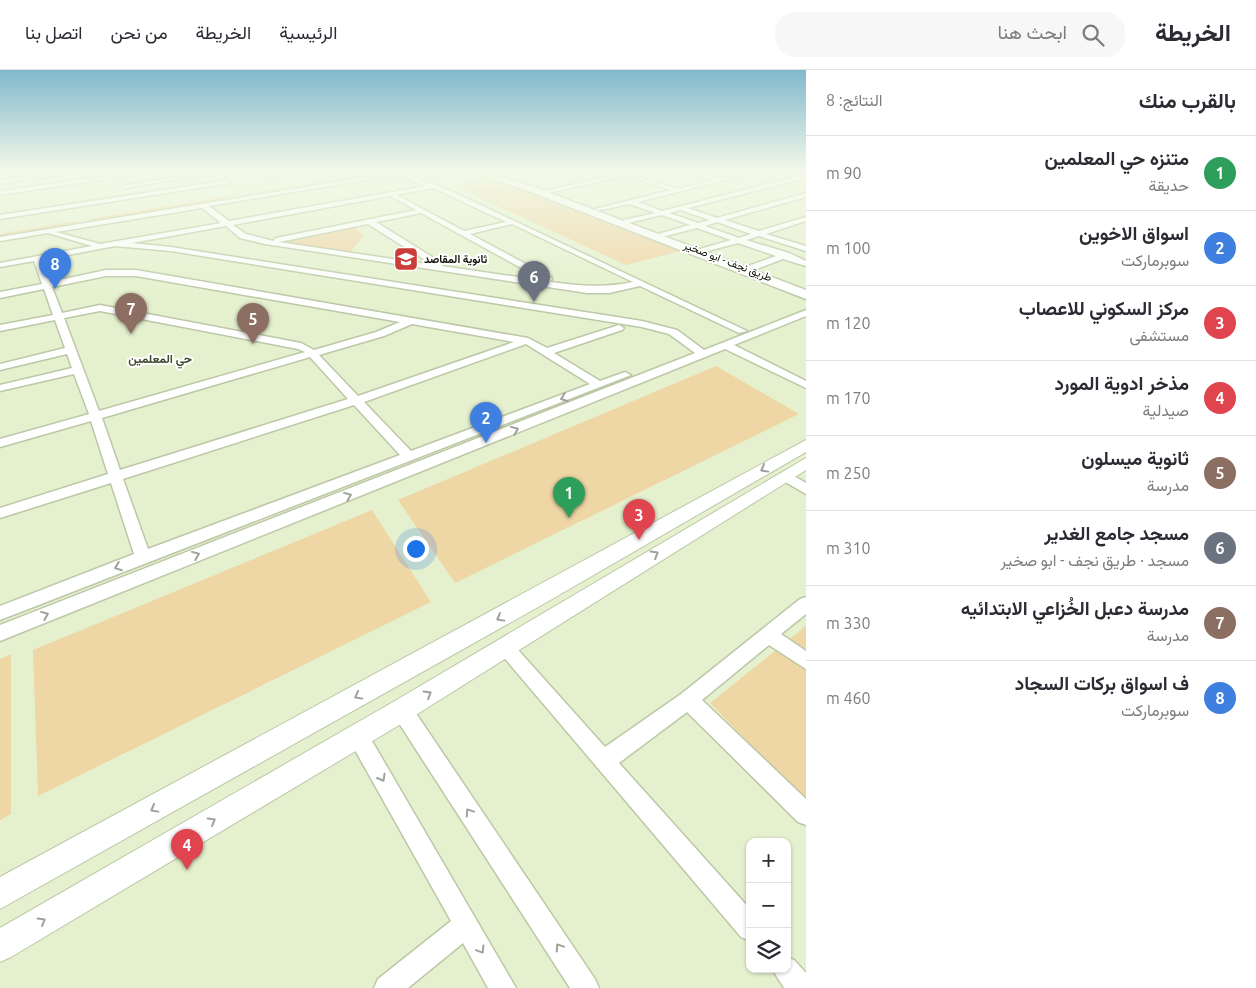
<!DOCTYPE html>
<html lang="ar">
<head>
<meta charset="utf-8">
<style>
	:root { --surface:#fff; --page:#f7f7f7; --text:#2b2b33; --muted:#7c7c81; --line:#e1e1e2; --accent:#cc3d3a }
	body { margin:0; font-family:Ubuntu,Vazirmatn,sans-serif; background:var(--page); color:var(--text); direction:rtl }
	.controls { position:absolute; right:15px; bottom:15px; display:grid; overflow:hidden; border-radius:10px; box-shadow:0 1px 4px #0004 }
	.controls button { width:45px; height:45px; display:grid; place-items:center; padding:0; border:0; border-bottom:1px solid var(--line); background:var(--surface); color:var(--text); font:25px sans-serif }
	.you { position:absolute; left:415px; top:478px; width:18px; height:18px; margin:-12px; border:4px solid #fff; border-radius:50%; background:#1a73e8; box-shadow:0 0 0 8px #1a73e833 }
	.badge { display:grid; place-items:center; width:32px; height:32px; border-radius:50%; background:var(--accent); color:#fff; font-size:16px; font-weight:700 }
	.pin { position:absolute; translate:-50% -41px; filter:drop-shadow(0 1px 2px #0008) }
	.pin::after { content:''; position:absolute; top:26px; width:18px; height:15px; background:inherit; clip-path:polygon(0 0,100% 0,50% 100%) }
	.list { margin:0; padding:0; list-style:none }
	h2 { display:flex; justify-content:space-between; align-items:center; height:65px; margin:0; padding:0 20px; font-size:21px }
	h2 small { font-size:16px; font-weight:400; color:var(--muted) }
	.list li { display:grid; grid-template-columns:32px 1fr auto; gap:15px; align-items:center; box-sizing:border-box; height:75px; padding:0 20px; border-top:1px solid var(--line) }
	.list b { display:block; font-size:19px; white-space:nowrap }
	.list p { margin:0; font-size:16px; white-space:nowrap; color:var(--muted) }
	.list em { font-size:16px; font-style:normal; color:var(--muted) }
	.icon { flex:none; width:28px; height:28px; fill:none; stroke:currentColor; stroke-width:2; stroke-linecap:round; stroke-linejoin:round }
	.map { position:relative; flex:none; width:806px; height:918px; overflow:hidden; direction:ltr }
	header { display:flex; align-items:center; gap:30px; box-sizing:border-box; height:70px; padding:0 25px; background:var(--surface); border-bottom:1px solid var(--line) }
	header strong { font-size:24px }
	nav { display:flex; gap:28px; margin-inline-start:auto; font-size:18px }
	.search { width:350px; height:45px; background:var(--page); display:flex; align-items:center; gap:12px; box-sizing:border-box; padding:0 18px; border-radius:20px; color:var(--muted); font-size:19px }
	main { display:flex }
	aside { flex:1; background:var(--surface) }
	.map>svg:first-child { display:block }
	.green { fill:#efd6a5 }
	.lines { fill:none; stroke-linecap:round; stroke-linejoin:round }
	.minor-casing { stroke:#bcc7a6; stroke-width:3 }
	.major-casing { stroke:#bcc7a6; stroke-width:2 }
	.highway-casing { stroke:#bcc7a6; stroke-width:3 }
	.minor { fill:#fff; fill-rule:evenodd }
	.major { fill:#fff; fill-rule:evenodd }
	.highway { fill:#fff; fill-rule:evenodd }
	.oneway { stroke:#9fa19c }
	.labels { text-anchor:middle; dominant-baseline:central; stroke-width:4; stroke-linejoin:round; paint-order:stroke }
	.far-poi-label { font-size:11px; font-weight:bold; fill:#0f1307; stroke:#fff; text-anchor:start }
	.far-street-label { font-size:11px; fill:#0f1307; stroke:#fff }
	.far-neighbourhood-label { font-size:12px; font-weight:bold; fill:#3e472a; stroke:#fff }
</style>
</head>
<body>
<header>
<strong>الخريطة</strong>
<div class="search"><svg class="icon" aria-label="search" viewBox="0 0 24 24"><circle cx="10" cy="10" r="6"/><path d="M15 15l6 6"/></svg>ابحث هنا</div>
<nav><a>الرئيسية</a><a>الخريطة</a><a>من نحن</a><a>اتصل بنا</a></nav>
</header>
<main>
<aside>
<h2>بالقرب منك<small>النتائج: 8</small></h2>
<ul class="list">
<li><span class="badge" style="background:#2e9e5b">1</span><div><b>متنزه حي المعلمين</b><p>حديقة</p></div><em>90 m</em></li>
<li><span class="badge" style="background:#3f7fe0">2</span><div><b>اسواق الاخوين</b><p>سوبرماركت</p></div><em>100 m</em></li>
<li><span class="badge" style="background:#e0444e">3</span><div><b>مركز السكوني للاعصاب</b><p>مستشفى</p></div><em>120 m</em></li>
<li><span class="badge" style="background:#e0444e">4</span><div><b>مذخر ادوية المورد</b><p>صيدلية</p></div><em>170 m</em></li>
<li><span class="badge" style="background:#8d6e63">5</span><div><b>ثانوية ميسلون</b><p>مدرسة</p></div><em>250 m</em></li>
<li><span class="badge" style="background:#6b7280">6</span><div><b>مسجد جامع الغدير</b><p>مسجد · طريق نجف - ابو صخير</p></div><em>310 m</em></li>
<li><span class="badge" style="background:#8d6e63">7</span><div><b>مدرسة دعبل الخُزاعي الابتدائيه</b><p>مدرسة</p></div><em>330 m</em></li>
<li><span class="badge" style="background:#3f7fe0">8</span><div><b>ف اسواق بركات السجاد</b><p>سوبرماركت</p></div><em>460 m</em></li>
</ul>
</aside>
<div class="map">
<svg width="806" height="918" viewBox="0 0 806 918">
	<rect width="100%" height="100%" fill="#e5f1ce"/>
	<g class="green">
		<polygon points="382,100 392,103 261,124 258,122"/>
		<polygon points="490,108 680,181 626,195 452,115"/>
		<polygon points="229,126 233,129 92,152 89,149"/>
		<polygon points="76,151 78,155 0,168 0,164"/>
		<polygon points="355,158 364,166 350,182 278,173"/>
		<polygon points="716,296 799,344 455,513 398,430"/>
		<polygon points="372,440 431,532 38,726 33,580"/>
		<polygon points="806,556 806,732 710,633"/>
		<polygon points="11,584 11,744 0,750 0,589"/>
	</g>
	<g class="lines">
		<defs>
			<g id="minor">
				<polygon points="74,100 90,100 0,114 0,110"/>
				<polygon points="149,100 165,100 0,125 0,121"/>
				<polygon points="220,100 235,100 125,118 122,116"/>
				<polygon points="293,100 307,100 268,108 265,106"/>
				<path d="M390 100 402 102 451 121 747 261 739 263 640 216 609 223H587L265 174 240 168 226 156 132 173 171 177 642 251 677 260 704 280 806 240V246L734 275 806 311V318L725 279 0 571V555L695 283 669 264 642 257 171 181 115 176 42 190 50 212 106 200H136L528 268 547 278 619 255 624 258 622 260 554 283 600 311 625 302 631 305 0 550V536L134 484 111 413 0 448V438L108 404 91 351 0 377V369L89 344 74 304 0 321V315L72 298 67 284 0 300V294L65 278 55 250 0 261V255L53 245 44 219 0 228V222L42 214 34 191 0 197V193L92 176 48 163 0 171V167L391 103ZM398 105 426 116 229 151 209 136ZM433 118 506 152 464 161 397 125ZM390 126 416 140 276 168 273 171 246 164 233 155ZM202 138 221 153 100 174 56 162ZM421 143 545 211 442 196V193L376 152ZM368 154 433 195 279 172ZM512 154 633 212C604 218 580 216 551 212L552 208 470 164ZM106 206H136L400 252 376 262 314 280 301 273 100 235 62 243 52 217ZM100 241 298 279 305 282 99 341 64 248ZM412 254 514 272 358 326 319 285 384 266ZM526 274 590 314 411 381 364 332ZM310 287 348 329 120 400 102 348ZM354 335 400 385 148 479 123 409Z"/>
				<path d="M613 100 678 119 713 110 680 100C694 100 706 107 719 108 734 110 750 100 766 100L638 132 662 141 806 104V108L688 138 717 148 806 123V127L725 150 759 161 806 147V151L766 164 806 176V181L759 166 746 170 789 183 806 191V196L783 189 751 201H745V197L776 186 738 173 700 183V179L731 170 697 158 658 168V164L690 155 662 145 624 154V150L655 143 630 134 595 141V139L671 120 625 106 547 123 544 121 619 104ZM680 140 710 150 698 153 669 143ZM717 152 751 164 739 168 705 156Z"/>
				<polygon points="229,110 231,113 0,149 0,145"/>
				<polygon points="785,401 806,413 806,424 780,409 778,406"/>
				<polygon points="806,527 806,544 781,564 806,581 806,599 769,575 702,630 806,729 806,755 798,752 687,642 619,693 750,839 750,871 741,867 496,578 499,572 505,570 511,572 605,677 681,624 800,529"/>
				<polygon points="402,631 409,633 595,909 599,918 570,918 395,647 392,640 395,633"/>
				<polygon points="358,656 365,659 516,918 488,918 463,873 408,918 374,918 378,909 451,851 351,673 348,666 351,659"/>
				<polygon points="787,887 794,890 806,903 806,918 784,918 772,899 787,899"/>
			</g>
			<g id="major">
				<polygon points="806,370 806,382 540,536 0,839 0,807"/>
				<polygon points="806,388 806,400 411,648 11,887 0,892 0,858 393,632"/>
			</g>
			<polygon id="highway" points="466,100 479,100 537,118 806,220 806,229 531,122"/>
		</defs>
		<use href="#minor" class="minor-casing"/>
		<use href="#major" class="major-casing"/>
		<use href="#highway" class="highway-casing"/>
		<use href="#minor" class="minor"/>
		<use href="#major" class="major"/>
		<use href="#highway" class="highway"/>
	</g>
	<defs><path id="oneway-chevron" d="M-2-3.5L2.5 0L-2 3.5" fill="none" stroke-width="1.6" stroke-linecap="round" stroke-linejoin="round" transform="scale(1.25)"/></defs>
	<g class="oneway">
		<use href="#oneway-chevron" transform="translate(564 328) rotate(160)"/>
		<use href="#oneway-chevron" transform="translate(515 360) rotate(-22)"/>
		<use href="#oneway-chevron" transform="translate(764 399) rotate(151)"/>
		<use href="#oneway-chevron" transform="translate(348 426) rotate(-22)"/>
		<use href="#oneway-chevron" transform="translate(655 484) rotate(-31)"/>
		<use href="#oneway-chevron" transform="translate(196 485) rotate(-22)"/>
		<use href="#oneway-chevron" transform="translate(118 497) rotate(159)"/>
		<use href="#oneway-chevron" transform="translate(45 545) rotate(-22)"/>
		<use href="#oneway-chevron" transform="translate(500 548) rotate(151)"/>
		<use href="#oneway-chevron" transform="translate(428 624) rotate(-31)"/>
		<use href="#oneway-chevron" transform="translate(358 626) rotate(151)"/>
		<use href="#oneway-chevron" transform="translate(382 708) rotate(60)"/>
		<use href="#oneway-chevron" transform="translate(154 739) rotate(151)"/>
		<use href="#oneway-chevron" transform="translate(469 742) rotate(-124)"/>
		<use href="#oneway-chevron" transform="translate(212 751) rotate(-30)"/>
		<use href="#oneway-chevron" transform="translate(42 851) rotate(-30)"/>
		<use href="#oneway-chevron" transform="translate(559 877) rotate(-124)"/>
		<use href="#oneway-chevron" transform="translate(481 880) rotate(59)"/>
	</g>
	<linearGradient id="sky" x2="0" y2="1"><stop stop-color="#81b8cc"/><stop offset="0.44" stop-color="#f3f9e9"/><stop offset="1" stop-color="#f3f9e9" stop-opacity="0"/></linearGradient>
	<rect width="806" height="229" fill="url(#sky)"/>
	<defs>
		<symbol id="school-square" viewBox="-11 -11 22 22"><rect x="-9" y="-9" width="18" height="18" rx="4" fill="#cc3d3a" stroke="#fff"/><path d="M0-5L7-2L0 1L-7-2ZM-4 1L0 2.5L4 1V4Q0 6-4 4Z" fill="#fff"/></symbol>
	</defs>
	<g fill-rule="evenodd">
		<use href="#school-square" x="392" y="175" width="28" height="28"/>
	</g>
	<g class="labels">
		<g class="far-poi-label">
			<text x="424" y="189">ثانوية المقاصد</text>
		</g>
		<g class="far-street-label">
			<text transform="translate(728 191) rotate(21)">طريق نجف - ابو صخير</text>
		</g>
		<g class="far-neighbourhood-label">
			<text x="160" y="288">حي المعلمین</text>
		</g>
	</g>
</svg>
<div class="controls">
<button>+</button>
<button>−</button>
<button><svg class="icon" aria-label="layers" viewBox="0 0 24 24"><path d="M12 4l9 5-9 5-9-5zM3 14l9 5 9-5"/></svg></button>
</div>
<div class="you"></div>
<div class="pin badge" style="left:569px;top:448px;background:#2e9e5b">1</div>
<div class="pin badge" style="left:486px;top:373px;background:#3f7fe0">2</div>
<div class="pin badge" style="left:639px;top:470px;background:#e0444e">3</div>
<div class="pin badge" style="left:187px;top:800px;background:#e0444e">4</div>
<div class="pin badge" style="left:253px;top:274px;background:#8d6e63">5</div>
<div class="pin badge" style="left:534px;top:232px;background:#6b7280">6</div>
<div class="pin badge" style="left:131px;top:264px;background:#8d6e63">7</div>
<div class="pin badge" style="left:55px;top:219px;background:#3f7fe0">8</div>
</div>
</main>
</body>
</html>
